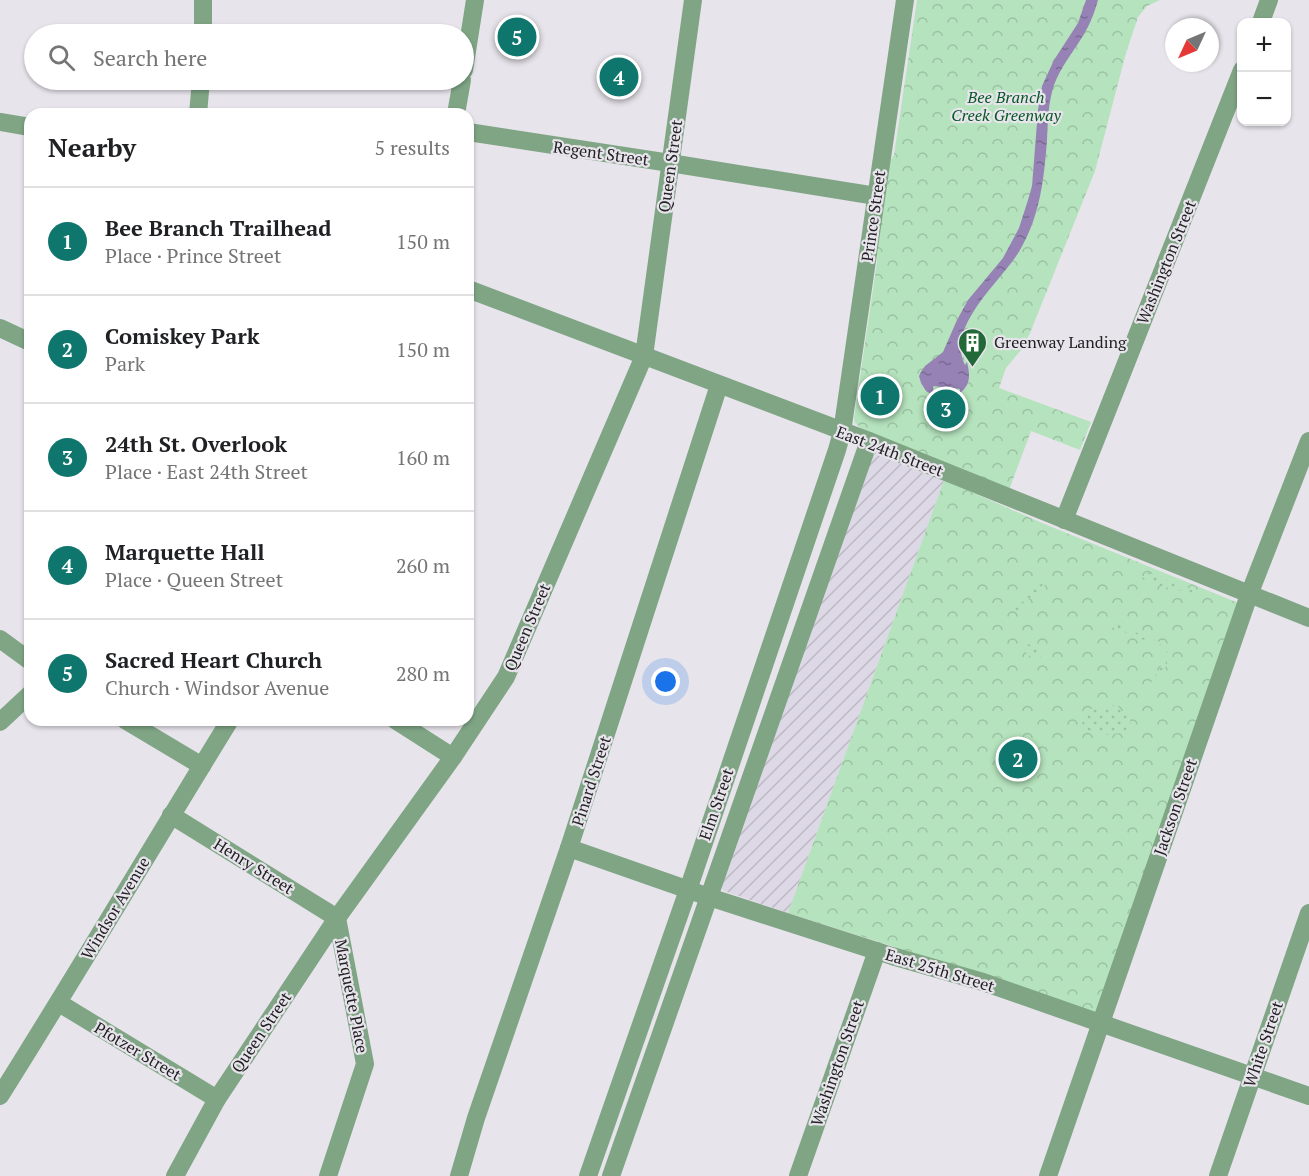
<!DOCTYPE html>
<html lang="en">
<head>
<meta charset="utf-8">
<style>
	:root { --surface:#fff; --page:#f6f6f6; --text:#202124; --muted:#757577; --line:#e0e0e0; --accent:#0f766e }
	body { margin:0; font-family:"PT Serif",serif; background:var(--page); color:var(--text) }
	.controls { position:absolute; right:18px; top:18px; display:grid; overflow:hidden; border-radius:12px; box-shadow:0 2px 4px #0004 }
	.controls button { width:54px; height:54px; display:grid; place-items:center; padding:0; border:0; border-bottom:2px solid var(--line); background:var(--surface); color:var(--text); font:30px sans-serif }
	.compass { position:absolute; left:1165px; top:18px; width:54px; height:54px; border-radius:50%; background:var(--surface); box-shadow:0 2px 4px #0004; rotate:226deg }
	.you { position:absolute; left:666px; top:682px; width:21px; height:21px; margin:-15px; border:4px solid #fff; border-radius:50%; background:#1a73e8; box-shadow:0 0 0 9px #1a73e833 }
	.badge { display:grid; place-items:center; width:39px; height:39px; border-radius:50%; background:var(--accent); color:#fff; font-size:20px; font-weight:700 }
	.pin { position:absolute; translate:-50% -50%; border:3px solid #fff; box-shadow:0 2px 6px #0006 }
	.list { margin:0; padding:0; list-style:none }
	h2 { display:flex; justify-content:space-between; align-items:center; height:78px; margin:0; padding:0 24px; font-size:26px }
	h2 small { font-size:20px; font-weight:400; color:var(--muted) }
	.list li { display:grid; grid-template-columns:39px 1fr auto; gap:18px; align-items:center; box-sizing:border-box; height:108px; padding:0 24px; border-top:2px solid var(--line) }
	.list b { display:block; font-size:22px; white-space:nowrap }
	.list p { margin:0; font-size:20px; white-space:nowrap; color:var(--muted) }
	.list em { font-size:20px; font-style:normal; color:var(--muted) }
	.icon { flex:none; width:33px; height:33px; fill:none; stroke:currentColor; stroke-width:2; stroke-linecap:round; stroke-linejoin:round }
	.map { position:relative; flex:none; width:1309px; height:1176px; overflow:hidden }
	.search { position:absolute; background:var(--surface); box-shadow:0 2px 4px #0004; left:24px; top:24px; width:450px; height:66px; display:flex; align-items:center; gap:15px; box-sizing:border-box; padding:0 21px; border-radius:33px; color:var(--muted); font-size:22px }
	.panel { position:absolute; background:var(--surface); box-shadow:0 2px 4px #0004; left:24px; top:108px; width:450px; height:618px; border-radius:18px }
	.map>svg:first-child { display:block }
	.industrial { fill:url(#industrial-furrows) }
	.forest { fill:url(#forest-crowns) }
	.garden { fill:url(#garden-dots) }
	.water { fill:url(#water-ripples) }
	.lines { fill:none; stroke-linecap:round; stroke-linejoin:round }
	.minor { stroke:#7fa585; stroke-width:18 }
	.labels { text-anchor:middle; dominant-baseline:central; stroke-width:4.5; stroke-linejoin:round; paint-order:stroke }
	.park-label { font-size:16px; font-style:italic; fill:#065725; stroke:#e7e4eb }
	.street-label { font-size:16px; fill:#222123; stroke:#e7e4eb }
	.poi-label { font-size:16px; fill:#222123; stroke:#e7e4eb; text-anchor:start }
</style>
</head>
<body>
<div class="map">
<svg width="1309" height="1176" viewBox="0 0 1309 1176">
	<defs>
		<pattern id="industrial-furrows" width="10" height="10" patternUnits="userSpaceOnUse" patternTransform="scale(1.5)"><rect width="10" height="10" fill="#ddd8e5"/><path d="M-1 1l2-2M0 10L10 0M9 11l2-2" fill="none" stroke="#bdb9c4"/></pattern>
		<pattern id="forest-crowns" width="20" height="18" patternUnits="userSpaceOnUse" patternTransform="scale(1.5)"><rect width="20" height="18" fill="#b5e3bd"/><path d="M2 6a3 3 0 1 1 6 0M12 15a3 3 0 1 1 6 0" fill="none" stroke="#9bc2a2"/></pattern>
		<pattern id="garden-dots" width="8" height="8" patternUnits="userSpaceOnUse" patternTransform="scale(1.5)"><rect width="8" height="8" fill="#b5e3bd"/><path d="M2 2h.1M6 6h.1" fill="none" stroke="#9bc2a2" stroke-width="1.8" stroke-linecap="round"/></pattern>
		<pattern id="water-ripples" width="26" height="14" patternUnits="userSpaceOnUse" patternTransform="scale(1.5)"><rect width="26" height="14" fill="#9682b5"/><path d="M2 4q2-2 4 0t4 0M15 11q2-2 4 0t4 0" fill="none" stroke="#7a6a93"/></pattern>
	</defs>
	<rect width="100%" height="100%" fill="#e7e4eb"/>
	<polygon class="industrial" points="873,452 876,452 944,480 788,913 724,891 720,887"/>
	<g class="forest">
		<polygon points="917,0 1160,0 1147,6 1138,17 1126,53 1095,171 1030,333 1021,350 1006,368 999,388 1091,422 1080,450 1031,431 1009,490 862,429 855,423 854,418 877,262 875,211 879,178 894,155"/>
		<polygon points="944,480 1042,523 1246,606 1100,1023 892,956 895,947 788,913"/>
	</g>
	<g class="garden">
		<polygon points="1146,572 1191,589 1193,593 1191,595 1168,586 1166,588 1142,579"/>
		<polygon points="1043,583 1046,588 1020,605 1021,608 1015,612 1013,606 1019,598"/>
		<polygon points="1113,623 1162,643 1159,646 1112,627"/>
		<polygon points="1020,641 1043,650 1044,654 1034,661 1032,661 1019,642"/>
		<polygon points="1167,651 1170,654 1166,666 1156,683 1149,686 1160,668"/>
		<path d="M1117 705 1123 713H1126C1145 737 1097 739 1081 728 1082 721 1088 716 1090 709Z"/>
	</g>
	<path class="water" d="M1086 0H1098C1094 15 1088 29 1079 42 1070 56 1060 69 1054 85 1048 103 1048 122 1047 140 1044 179 1040 216 1020 250 1002 281 945 326 965 365L967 362C970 375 971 384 960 393V389L933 386 934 396 926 391 921 383 919 376 921 372 925 366 943 352 957 320 968 300 1003 258 1019 228 1028 200 1032 186 1038 110 1042 86 1054 60 1078 23Z"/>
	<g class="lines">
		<g class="minor">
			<polyline points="203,0 203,34"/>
			<polyline points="1261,22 1269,0"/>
			<polyline points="464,70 475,0"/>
			<polyline points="198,114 201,80"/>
			<polyline points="456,114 462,80"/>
			<polyline points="0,122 30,127"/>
			<polyline points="468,132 670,163 876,196"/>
			<polyline points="468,289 869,441 1309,618"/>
			<polyline points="0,328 30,342"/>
			<polyline points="1064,520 1242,70"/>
			<polyline points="0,639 30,661"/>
			<polyline points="125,720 202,766"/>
			<polyline points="395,720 453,757"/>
			<polyline points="0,722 30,694"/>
			<polyline points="171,815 337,918 365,1064 328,1176"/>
			<polyline points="569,848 709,897 892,956 983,982 1309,1096"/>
			<polyline points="59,1003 217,1099"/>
			<path d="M0 1096C78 972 153 845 230 720"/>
			<polyline points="175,1176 217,1099 337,918 453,757 506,677 644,356 693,0"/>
			<polyline points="459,1176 476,1118 569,848 719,385"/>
			<polyline points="588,1176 688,890 837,450 842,432 905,0"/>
			<polyline points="611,1176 869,441"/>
			<polyline points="798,1176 877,951"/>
			<polyline points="1048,1176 1249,595 1309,441"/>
			<polyline points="1218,1176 1309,913"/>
		</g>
	</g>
	<defs>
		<symbol id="building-pin" viewBox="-11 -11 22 30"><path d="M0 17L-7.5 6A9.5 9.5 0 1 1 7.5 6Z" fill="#216936" stroke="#e7e4eb"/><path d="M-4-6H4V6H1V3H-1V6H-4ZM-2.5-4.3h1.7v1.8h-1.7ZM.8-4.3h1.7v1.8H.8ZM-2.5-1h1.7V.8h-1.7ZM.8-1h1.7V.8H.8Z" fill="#fff"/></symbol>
	</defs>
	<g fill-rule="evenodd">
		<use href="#building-pin" x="956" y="326" width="33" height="45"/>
	</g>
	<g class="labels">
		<g class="park-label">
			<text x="1006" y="97">Bee Branch<tspan x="1006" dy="18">Creek Greenway</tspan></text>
		</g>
		<g class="street-label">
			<text transform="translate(601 153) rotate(8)">Regent Street</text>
			<text transform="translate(670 166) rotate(-82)">Queen Street</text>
			<text transform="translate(873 216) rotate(-82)">Prince Street</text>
			<text transform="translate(1166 262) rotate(-68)">Washington Street</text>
			<text transform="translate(890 451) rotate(21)">East 24th Street</text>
			<text transform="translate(527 627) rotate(-67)">Queen Street</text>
			<text transform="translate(591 781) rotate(-72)">Pinard Street</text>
			<text transform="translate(716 804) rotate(-71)">Elm Street</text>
			<text transform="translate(1175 807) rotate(-71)">Jackson Street</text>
			<text transform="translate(254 866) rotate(32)">Henry Street</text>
			<text transform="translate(115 908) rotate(-59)">Windsor Avenue</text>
			<text transform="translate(940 970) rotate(17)">East 25th Street</text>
			<text transform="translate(352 996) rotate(79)">Marquette Place</text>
			<text transform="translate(261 1032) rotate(-56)">Queen Street</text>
			<text transform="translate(1263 1044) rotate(-71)">White Street</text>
			<text transform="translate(138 1051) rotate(31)">Pfotzer Street</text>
			<text transform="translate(837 1063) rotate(-71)">Washington Street</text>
		</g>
		<g class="poi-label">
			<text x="994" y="342">Greenway Landing</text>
		</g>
	</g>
</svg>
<div class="controls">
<button>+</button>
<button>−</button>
</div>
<svg class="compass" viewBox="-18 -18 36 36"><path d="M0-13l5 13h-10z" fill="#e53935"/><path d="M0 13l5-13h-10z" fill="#757577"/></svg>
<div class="you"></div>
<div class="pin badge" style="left:880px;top:396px">1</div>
<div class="pin badge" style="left:1018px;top:759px">2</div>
<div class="pin badge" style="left:946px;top:409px">3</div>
<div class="pin badge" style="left:619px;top:77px">4</div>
<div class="pin badge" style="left:517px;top:37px">5</div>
<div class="search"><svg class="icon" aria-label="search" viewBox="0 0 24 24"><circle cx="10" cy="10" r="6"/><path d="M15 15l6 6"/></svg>Search here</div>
<section class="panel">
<h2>Nearby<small>5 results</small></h2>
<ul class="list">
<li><span class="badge">1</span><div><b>Bee Branch Trailhead</b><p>Place · Prince Street</p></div><em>150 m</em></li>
<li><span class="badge">2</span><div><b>Comiskey Park</b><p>Park</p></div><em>150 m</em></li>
<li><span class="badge">3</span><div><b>24th St. Overlook</b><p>Place · East 24th Street</p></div><em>160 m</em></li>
<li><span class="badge">4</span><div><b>Marquette Hall</b><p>Place · Queen Street</p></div><em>260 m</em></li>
<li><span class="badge">5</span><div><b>Sacred Heart Church</b><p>Church · Windsor Avenue</p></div><em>280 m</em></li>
</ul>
</section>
</div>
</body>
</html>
